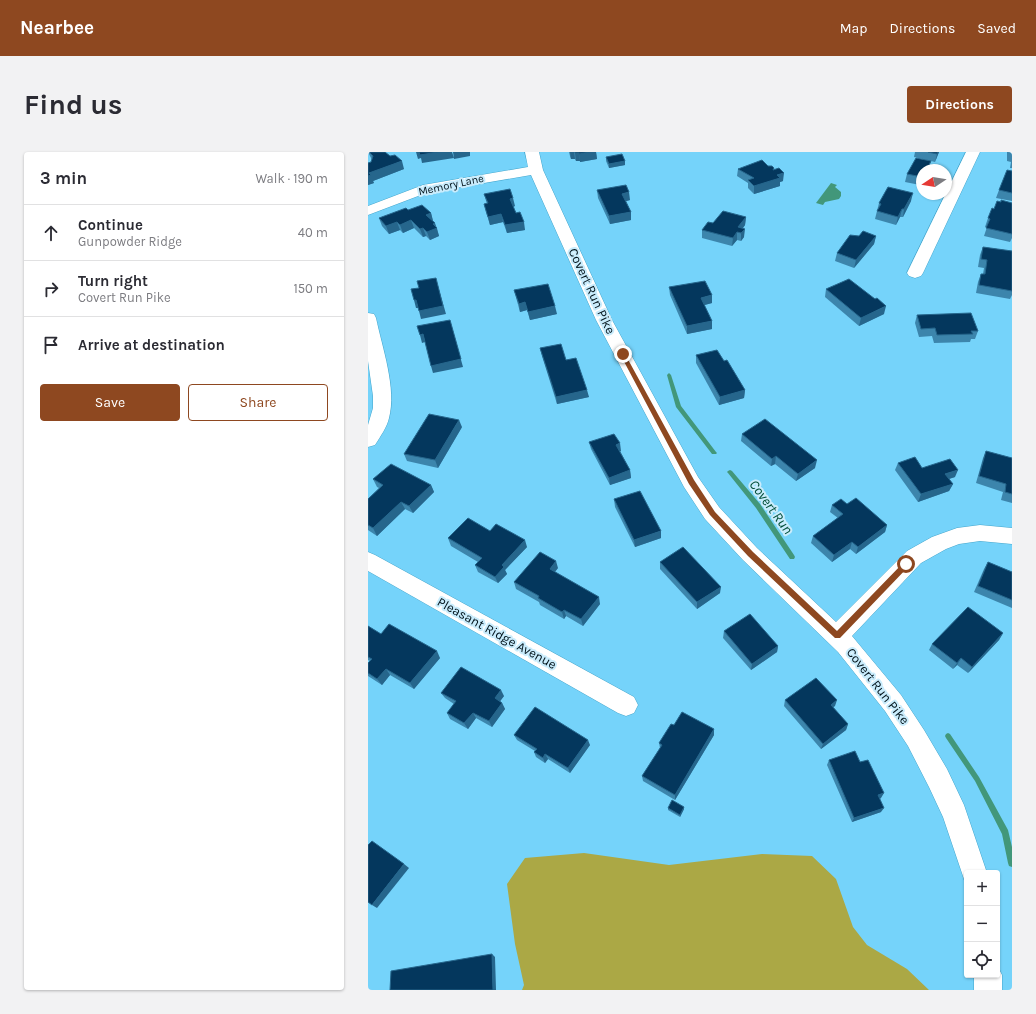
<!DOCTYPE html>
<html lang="en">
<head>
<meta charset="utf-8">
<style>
	:root { --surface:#fff; --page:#f2f2f3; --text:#2b2b33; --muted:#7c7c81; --line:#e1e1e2; --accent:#8e4820 }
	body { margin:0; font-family:Karla,sans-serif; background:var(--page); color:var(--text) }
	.controls { position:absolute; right:12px; bottom:12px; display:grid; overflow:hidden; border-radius:4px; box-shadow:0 1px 3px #0004 }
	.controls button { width:36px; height:36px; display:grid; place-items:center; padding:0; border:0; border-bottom:1px solid var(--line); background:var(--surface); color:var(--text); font:20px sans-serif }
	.compass { position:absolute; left:548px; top:12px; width:36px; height:36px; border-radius:50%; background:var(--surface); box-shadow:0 1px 3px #0004; rotate:258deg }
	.stop { position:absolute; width:12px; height:12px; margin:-9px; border:3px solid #8e4820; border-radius:50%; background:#fff }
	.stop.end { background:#8e4820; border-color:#fff; box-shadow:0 1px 4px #0008 }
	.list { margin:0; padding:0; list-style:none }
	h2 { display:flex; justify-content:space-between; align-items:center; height:52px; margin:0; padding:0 16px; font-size:17px }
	h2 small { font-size:13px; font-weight:400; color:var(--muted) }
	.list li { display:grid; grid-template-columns:26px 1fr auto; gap:12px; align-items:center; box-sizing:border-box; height:56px; padding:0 16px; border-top:1px solid var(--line) }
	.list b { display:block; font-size:15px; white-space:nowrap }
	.list p { margin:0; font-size:13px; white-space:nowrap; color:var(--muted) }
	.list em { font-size:13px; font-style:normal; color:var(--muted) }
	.actions { display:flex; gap:8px; padding:12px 16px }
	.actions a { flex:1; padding:9px 0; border:1px solid var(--accent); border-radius:4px; text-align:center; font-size:14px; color:var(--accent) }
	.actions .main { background:var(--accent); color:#fff }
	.icon { flex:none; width:22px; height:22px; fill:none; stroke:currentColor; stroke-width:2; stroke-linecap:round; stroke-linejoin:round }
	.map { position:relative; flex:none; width:644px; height:838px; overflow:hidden; border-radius:4px }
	header { display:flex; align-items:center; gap:24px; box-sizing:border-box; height:56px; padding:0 20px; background:var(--accent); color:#fff }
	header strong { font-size:19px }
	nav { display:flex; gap:22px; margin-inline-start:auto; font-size:14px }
	.intro { display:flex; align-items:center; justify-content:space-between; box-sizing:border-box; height:96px; padding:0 24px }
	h1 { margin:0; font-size:28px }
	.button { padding:10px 18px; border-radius:4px; background:var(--accent); color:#fff; font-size:14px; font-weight:700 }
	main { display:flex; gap:24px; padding:0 24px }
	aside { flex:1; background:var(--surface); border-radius:4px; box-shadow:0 1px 3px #0004 }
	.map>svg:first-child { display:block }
	.green { fill:#aba845 }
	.water { fill:#42977a }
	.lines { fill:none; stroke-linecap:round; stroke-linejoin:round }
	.stream { fill:#42977a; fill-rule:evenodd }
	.minor-casing { stroke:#44a5cb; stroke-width:1 }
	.minor { fill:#fff; fill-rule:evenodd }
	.wall { fill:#3c85ac }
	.shaded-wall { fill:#26668c }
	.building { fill:#04375d; stroke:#26668c }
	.route { fill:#8e4820 }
	.labels { text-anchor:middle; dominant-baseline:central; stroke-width:4; stroke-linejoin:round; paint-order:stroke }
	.far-street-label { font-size:11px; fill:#01121a; stroke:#c9ecfc }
	.street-label { font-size:13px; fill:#01121a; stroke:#c9ecfc }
	.water-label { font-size:14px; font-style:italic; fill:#034e39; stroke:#c9ecfc }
</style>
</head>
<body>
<header>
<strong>Nearbee</strong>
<nav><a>Map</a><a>Directions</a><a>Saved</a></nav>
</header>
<div class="intro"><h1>Find us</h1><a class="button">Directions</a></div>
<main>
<aside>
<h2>3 min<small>Walk · 190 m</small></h2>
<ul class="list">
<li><svg class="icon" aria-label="ahead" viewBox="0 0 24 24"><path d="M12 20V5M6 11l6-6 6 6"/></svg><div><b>Continue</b><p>Gunpowder Ridge</p></div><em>40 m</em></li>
<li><svg class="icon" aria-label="right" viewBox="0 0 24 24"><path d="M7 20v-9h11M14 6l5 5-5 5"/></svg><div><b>Turn right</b><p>Covert Run Pike</p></div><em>150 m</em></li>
<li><svg class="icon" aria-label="arrive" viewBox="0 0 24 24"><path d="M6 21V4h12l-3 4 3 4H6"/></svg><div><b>Arrive at destination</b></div></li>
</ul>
<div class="actions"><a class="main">Save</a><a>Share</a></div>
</aside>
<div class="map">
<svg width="644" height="838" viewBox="0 0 644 838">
	<rect width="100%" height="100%" fill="#75d3fa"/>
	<polygon class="green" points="216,701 301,713 394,702 444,704 468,727 485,775 499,793 539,817 561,838 154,838 156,833 147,792 139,732 157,706"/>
	<polygon class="water" points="463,31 469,33 467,35 473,40 473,44 471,47 457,50 455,53 448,51"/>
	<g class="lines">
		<g class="stream">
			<polygon points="301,221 303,223 313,254 348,300 349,301 348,302 344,302 308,255 299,223"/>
			<polygon points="362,318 364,319 392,352 426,403 427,405 426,407 422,407 388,356 360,321 359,320 360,319"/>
			<polygon points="580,581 582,582 611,625 640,678 644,695 644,715 641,714 640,711 634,682 607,629 578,586 577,584 578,582"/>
		</g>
		<defs>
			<g id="minor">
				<polygon points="157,0 171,0 175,18 244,168 330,325 351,355 389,396 468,470 539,399 564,385 589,376 612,373 644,376 644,392 612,389 591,392 578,397 553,411 484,484 533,543 556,578 579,617 596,653 619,721 599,721 599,731 597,730 575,665 561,635 540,594 517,559 470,500 375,408 337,367 316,335 228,168 163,23 58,41 0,63 0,54 55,33 160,15"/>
				<polygon points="598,0 612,0 555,121 553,124 547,126 541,124 539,121"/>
				<path d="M0 161 6 162 8 166C14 195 29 237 21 266 19 275 12 285 7 293L0 295V273L5 256V244L0 209Z"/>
				<polygon points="0,400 7,403 266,545 270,553 266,561 258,564 250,561 0,419"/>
				<polygon points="629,813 634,823 634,838 606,838 606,823 629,823"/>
			</g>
		</defs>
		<use href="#minor" class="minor-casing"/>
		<use href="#minor" class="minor"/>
	</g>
	<g class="wall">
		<polygon points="0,0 17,0 36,17 5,29 6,31 0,33 3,10 4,8"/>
		<polygon points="201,0 228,0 229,7 212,10 212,9 208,9 207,7 203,7 202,4"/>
		<polygon points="547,0 571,0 567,10 546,5"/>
		<polygon points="639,0 644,0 644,16 642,16 643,10 639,9"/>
		<polygon points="238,5 257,9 257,13 241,16 238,9"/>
		<polygon points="563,9 560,18 554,18 554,30 552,33 537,30 539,22"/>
		<polygon points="400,14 406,16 405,18 415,29 412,30 412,34 386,42 380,36 380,31 369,24 370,17"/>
		<polygon points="644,19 644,49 628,46 631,38"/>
		<polygon points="229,38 262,48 258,49 263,60 263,68 242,72 230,46"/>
		<polygon points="116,42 147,54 145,55 148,61 157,78 139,81 135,70 122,73 118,60 116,52 119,52"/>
		<polygon points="543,49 535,65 532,65 528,73 507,67 511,51"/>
		<polygon points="633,50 644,51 644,86 642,90 616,84 619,75 617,75 620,66 626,57"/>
		<polygon points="40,58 63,61 65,69 69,76 71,84 62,88 58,84 55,85 46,76 35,81 32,78 21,82 14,74 11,66"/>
		<polygon points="378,65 377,73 375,76 376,85 373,89 369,88 364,94 334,86 334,78"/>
		<polygon points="491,84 508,84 506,92 486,116 467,109 469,101"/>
		<polygon points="615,95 644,99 644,143 642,147 608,141 610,130 613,122 615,122 616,116 610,115 612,103"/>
		<polygon points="301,135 344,151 336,153 344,177 319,182 302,143"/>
		<polygon points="458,137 516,162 491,174 457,145"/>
		<polygon points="146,138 189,162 162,168 159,158 152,160"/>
		<polygon points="549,163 610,179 607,187 603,187 602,190 566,191 564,184 551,185 547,171"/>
		<polygon points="172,196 198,208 221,245 189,252 174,204"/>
		<polygon points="328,203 356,209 377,238 376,246 351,253 328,211"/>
		<polygon points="94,275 70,316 39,309 36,302"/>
		<polygon points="374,282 447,316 428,329 407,312 403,314 373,289"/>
		<polygon points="221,290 253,299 252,299 262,318 263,326 242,333 223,297"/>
		<polygon points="618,299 644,306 644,351 633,348 635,340 608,331 615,306"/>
		<polygon points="530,311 554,316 587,325 581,327 585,332 581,339 550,350 527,318"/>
		<polygon points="5,327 63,333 66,340 45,361 37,357 9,384 0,378 0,347 11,336 9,335"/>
		<polygon points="246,347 293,386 267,395 247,355"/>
		<polygon points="479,352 519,373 517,380 488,402 482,397 464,410 443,391 445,384 470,366 462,360 464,353"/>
		<polygon points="122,379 159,395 137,418 139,422 130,431 110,420 107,413 110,410 83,394 80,386"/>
		<polygon points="292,410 352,441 329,457 292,417"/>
		<polygon points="620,410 644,420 644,456 606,440 616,417"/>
		<polygon points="190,416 187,420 232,452 215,474 198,464 196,467 172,453 171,450 148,437 146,430"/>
		<polygon points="0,474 13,482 72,506 46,537 22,523 14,533 0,524 0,511 2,509 0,508"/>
		<polygon points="356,479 410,494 409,500 383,518 355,486"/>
		<polygon points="635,481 631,488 600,521 589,513 585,517 561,498 564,492"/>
		<polygon points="73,541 136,544 132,549 134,551 137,557 124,575 108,566 100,577 82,567 79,561 86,552 77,546"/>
		<polygon points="417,548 467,554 465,555 480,572 478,578 453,597 416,554"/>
		<polygon points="306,573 346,583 307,648 275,629 274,624 292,596 291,591"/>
		<polygon points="146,583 222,593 202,621 180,607 177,611 168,605 166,600 167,599 149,588"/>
		<polygon points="461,608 492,610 513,646 512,647 513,660 484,670 459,613"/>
		<polygon points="316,655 316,657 312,665 300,658 300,656"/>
	</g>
	<g class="shaded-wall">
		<polygon points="48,0 84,0 86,6 54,11 53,6 50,7"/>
		<polygon points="85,0 102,0 102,4 86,7"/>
		<polygon points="202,0 206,0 207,7 203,7"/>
		<polygon points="222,0 228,0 229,7 212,10 211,2"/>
		<polygon points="570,0 571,0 567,10 569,2"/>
		<polygon points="207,1 211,1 212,9 208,9"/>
		<polygon points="34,9 36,17 5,29 6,31 0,33 0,24 1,21"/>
		<polygon points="257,9 257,13 241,16 241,12"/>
		<polygon points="563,9 560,18 558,18"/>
		<polygon points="416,21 415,29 412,30 412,34 386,42 386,34 409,23"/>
		<polygon points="261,40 262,48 255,50 254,42"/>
		<polygon points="545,41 543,49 535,65 536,57"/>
		<polygon points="145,46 147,54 144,55 142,47"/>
		<polygon points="534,57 532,65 528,73 530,65"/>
		<polygon points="263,60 263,68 242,72 241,64"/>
		<polygon points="63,61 65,69 58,63"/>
		<polygon points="133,62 135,70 122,73 120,65"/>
		<polygon points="378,65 377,73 372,80 370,75"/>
		<polygon points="43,68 46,76 35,81 32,73"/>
		<polygon points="29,70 32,78 21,82 18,74"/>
		<polygon points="156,70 157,78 139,81 137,73"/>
		<polygon points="67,71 71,84 62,88 59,80 65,72"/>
		<polygon points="55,76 58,84 55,85 52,77"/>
		<polygon points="377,77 376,85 373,89 373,81"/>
		<polygon points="369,80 369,88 364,94 365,86"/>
		<polygon points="508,84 506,92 486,116 488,108"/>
		<polygon points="70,134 78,162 53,167 51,159"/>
		<polygon points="344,143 344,151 333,154 333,146"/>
		<polygon points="46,148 48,148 51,156 48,156"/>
		<polygon points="157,150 159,158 152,160 151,152"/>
		<polygon points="187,154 189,162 162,168 160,160"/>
		<polygon points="518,154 516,162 491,174 493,166"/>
		<polygon points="82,168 95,215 65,221 63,214"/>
		<polygon points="344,169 344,177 319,182 319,174"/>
		<polygon points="55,182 57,190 54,191 52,183"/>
		<polygon points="219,238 221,245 189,252 188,245"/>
		<polygon points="377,238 376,246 351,253 352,245"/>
		<polygon points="91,268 94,275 70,316 67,308"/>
		<polygon points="252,291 253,299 249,301 248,293"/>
		<polygon points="408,304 407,312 403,314 404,307"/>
		<polygon points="449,308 447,316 428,329 430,322"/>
		<polygon points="262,318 263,326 242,333 241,326"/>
		<polygon points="590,318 587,325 574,329 577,322"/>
		<polygon points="585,332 581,339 550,350 553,342"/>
		<polygon points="63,333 66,340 45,361 41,354"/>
		<polygon points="33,350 37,357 9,384 5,376"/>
		<polygon points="519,373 517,380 488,402 490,395"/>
		<polygon points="293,379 293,386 267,395 266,388"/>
		<polygon points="157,388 159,395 137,418 139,422 130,431 127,425 134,413"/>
		<polygon points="484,390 482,397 464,410 466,403"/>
		<polygon points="188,409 190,416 184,423 182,417"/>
		<polygon points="353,435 352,441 329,457 329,450"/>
		<polygon points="231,445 232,452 215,474 213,467"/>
		<polygon points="196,458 198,464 196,467 194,460"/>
		<polygon points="635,481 631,488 600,521 604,515"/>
		<polygon points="410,494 409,500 383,518 384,512"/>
		<polygon points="69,499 72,506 46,537 42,531"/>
		<polygon points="593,506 589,513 585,517 589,511"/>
		<polygon points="18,517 22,523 14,533 9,527"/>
		<polygon points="133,538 136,544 130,552 127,546"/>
		<polygon points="469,548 467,554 460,558 463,553"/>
		<polygon points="134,551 137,557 124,575 121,569"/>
		<polygon points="105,561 108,566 100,577 96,571"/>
		<polygon points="480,572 478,578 453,597 455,592"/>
		<polygon points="346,577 346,583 307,648 307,643"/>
		<polygon points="220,588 222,593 202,621 200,616"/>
		<polygon points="177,602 180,607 177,611 175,606"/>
		<polygon points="516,641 513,646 507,648 510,643"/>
		<polygon points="316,655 316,657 312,665 312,663"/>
		<polygon points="516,656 513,660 484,670 486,666"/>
		<polygon points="36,712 41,716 9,756 4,753"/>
		<polygon points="124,802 127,805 128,838 125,838"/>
	</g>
	<g class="building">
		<polygon points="1,0 17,0 22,4 27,3 34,9 1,21 3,23 0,24 0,11 3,10 5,4"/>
		<polygon points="51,0 70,0 52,3"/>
		<polygon points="207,0 222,0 211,2 211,1 207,1"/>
		<polygon points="560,0 570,0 569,2"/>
		<polygon points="254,2 257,9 241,12 238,5"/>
		<polygon points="548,6 563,9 558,18 554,18 554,25 539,22"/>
		<polygon points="394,8 400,14 404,14 406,16 405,18 411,16 416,21 409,23 412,26 386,34 380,28 386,26 370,17"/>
		<polygon points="639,18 644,19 644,41 631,38"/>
		<polygon points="258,33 261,40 254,42 263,60 241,64 229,38"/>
		<polygon points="520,35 545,41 536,57 534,57 530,65 509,59 513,52 511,51"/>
		<polygon points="142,37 145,46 142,47 148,61 152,60 156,70 137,73 133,62 120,65 116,52 120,51 116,42"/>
		<polygon points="633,48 644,51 644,82 618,76 622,67 620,66 624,56 626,57 629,49 633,50"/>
		<polygon points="54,53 63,61 58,63 67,71 65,72 69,76 59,80 55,76 52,77 43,68 32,73 29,70 18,74 11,66 38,56 40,58"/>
		<polygon points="355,59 378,65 370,75 377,77 373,81 369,80 365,86 334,78 340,70 345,71"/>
		<polygon points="495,79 508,84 488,108 469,101 482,83 491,84"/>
		<polygon points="615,95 644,99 644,139 611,133 613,122 617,122 619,108 613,107"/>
		<polygon points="68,126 75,154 51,159 48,148 46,148 43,137 51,136 49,129"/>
		<polygon points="481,127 507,147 509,146 518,154 493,166 458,137"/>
		<polygon points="337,129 344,143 333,146 344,169 319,174 301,135"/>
		<polygon points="180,132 187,154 160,160 157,150 151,152 146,138"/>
		<polygon points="603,161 610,179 603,179 605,182 569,183 567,176 553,177 549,163"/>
		<polygon points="82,168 93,207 63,214 55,182 52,183 49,174"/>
		<polygon points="193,192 198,208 208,206 219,238 188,245 172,196"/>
		<polygon points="349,198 356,209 359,208 377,238 352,245 328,203"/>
		<polygon points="61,262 91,268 67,308 36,302"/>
		<polygon points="397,267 449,308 430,322 408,304 404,307 374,282"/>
		<polygon points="246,282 252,291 248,293 262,318 241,326 221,290"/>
		<polygon points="618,299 644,306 644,342 637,340 638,332 611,324"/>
		<polygon points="547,305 554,316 582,307 590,318 577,322 585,332 553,342 530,311"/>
		<polygon points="23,312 63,333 41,354 33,350 5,376 0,373 0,347 15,333 5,327"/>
		<polygon points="272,339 293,379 266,388 246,347"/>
		<polygon points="488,346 519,373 490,395 484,390 466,403 445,384 475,362 464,353 473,347 479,352"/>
		<polygon points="100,366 122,379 128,372 157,388 134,413 136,415 127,425 107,413 114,406 80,386"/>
		<polygon points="315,395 353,435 329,450 292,410"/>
		<polygon points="172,400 188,409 182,417 231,445 213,467 196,458 194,460 170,446 171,444 146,430"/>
		<polygon points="620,410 644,420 644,448 610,434"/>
		<polygon points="600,455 635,481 604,515 593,506 589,511 564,492"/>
		<polygon points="382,462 410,494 384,512 356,479"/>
		<polygon points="21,472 69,499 42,531 18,517 9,527 0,521 0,511 4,507 0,505 0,474 13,482"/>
		<polygon points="93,515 133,538 127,546 134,551 121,569 105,561 96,571 79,561 88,549 73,541"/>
		<polygon points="448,526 469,548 463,553 480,572 455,592 417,548"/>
		<polygon points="167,555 220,588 200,616 177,602 175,606 166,600 169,597 146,583"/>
		<polygon points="314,560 346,577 307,643 274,624 294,593 291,591 303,572 306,573"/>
		<polygon points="487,599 492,610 500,608 516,641 510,643 516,656 486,666 461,608"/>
		<polygon points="304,648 316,655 312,663 300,656"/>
		<polygon points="4,689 36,712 4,753 0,750 0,693"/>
		<polygon points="124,802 125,838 22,838 23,819"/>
	</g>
	<polygon class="route" points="255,200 257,202 326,328 347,360 385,400 469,479 536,410 541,410 541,414 472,486 467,486 380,404 342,363 321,332 252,202"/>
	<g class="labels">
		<g class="far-street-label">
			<text transform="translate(83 33) rotate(-12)">Memory Lane</text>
		</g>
		<g class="street-label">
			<text transform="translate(224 139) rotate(65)">Covert Run Pike</text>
			<text transform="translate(129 481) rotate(29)">Pleasant Ridge Avenue</text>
			<text transform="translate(510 534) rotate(52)">Covert Run Pike</text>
		</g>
		<g class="water-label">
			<text transform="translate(403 355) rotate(54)">Covert Run</text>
		</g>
	</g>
</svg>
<div class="controls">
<button>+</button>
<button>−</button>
<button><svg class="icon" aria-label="locate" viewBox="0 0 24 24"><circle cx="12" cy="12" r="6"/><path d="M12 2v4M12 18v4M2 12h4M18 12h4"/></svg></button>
</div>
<svg class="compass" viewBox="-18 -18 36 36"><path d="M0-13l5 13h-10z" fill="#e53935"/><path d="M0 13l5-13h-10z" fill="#7c7c81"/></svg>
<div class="stop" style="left:538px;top:412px"></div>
<div class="stop end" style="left:255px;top:202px"></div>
</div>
</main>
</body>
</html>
